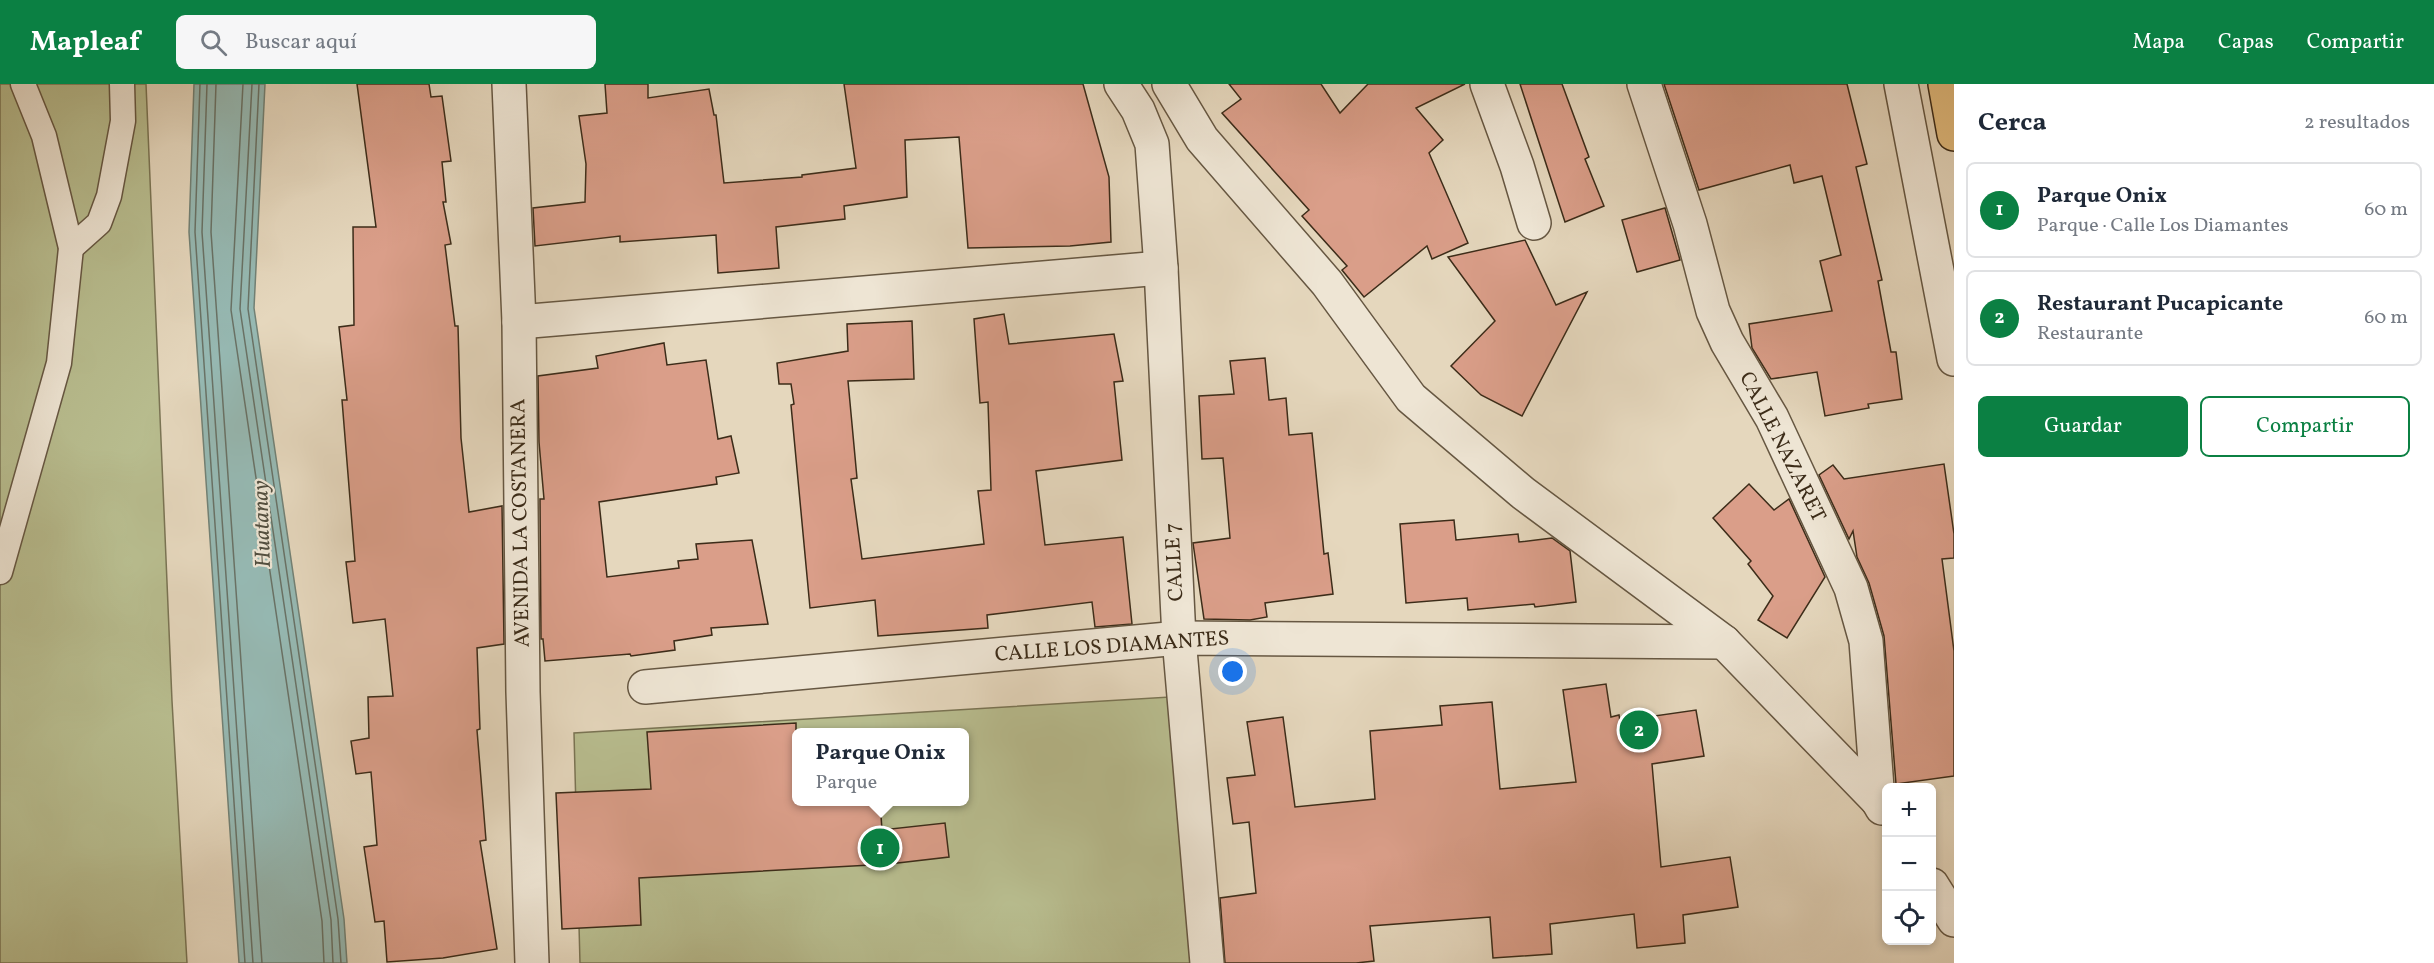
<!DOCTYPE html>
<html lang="es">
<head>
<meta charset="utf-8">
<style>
	:root { --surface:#fff; --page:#f6f6f7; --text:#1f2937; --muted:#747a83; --line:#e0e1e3; --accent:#0b8043 }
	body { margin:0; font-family:Vollkorn,serif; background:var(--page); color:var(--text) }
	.controls { position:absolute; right:18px; bottom:18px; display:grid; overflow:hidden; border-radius:9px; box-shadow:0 3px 9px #0003 }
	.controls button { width:54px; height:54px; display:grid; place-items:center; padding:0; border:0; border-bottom:2px solid var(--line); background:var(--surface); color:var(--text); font:30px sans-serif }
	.you { position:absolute; left:1233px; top:588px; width:21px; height:21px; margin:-15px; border:4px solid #fff; border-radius:50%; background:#1a73e8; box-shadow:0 0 0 9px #1a73e833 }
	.badge { display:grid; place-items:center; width:39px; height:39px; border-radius:50%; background:var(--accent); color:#fff; font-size:20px; font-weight:700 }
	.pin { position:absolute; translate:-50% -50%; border:3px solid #fff; box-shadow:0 2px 6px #0006 }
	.popup { position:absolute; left:792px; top:644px; width:177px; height:78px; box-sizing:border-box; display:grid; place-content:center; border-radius:9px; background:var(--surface); filter:drop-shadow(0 2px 4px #0005); font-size:20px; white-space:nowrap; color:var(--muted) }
	.popup b { font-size:22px; color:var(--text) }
	.popup::after { content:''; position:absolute; left:50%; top:100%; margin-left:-12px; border:12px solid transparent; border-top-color:var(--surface) }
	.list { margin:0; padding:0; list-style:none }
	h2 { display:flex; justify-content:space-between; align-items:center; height:78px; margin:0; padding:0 24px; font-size:26px }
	h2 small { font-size:20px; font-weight:400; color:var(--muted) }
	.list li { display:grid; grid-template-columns:39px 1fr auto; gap:18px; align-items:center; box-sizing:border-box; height:96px; margin:0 12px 12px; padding:0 12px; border:2px solid var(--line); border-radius:9px }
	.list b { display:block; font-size:22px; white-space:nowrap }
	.list p { margin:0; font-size:20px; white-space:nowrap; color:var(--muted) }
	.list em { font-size:20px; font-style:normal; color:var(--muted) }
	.actions { display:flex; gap:12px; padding:18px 24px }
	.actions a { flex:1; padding:14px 0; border:2px solid var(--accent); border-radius:9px; text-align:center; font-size:21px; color:var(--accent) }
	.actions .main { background:var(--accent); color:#fff }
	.icon { flex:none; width:33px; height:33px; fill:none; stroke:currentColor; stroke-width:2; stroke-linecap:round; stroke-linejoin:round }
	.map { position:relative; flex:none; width:1954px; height:879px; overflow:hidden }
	header { display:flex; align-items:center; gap:36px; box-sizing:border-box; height:84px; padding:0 30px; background:var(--accent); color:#fff }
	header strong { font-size:28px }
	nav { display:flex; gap:33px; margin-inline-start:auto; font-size:21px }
	.search { width:420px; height:54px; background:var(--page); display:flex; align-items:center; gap:15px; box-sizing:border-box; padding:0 21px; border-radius:9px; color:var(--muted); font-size:22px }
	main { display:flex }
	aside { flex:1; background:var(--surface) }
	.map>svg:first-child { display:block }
	.green { fill:#b8bd8f; stroke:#7a7454; stroke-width:1.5; fill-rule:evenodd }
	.water { fill:#96b9b3; stroke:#728175; stroke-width:1.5 }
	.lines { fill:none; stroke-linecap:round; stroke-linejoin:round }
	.shore { stroke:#697266; stroke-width:1.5 }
	.building { fill:#da9e89; stroke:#3c2c19; stroke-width:1.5 }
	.lane-casing { stroke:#665742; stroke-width:27 }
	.street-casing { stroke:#665742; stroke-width:36 }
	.highway-casing { stroke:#3c2c19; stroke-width:36 }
	.lane { stroke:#eee5d4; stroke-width:24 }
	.street { stroke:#eee5d4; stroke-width:33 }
	.highway { stroke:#e2bc7e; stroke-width:33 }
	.labels { text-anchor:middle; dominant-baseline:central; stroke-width:4.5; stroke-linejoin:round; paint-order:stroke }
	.street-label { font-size:21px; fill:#3c2c19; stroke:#eee5d4 }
	.water-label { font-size:22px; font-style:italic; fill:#524f40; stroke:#eee5d4 }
</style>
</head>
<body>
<header>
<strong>Mapleaf</strong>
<div class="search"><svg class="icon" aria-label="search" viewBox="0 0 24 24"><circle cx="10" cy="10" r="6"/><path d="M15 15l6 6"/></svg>Buscar aquí</div>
<nav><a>Mapa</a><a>Capas</a><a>Compartir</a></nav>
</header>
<main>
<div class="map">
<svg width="1954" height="879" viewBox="0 0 1954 879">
	<rect width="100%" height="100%" fill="#e5d7bd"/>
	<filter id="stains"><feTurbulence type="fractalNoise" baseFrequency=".00333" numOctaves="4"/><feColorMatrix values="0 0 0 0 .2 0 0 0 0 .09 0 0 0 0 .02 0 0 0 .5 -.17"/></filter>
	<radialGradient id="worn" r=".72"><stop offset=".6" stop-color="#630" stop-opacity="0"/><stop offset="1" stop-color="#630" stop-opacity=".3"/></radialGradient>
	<g class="green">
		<polygon points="0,0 146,0 172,617 187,879 0,879"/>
		<path d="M1170 613 1191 879H580L574 649ZM796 648H964V718H796Z"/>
	</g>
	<polygon class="water" points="194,0 265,0 254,224 344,835 347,879 239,879 189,148"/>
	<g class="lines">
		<g class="shore">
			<polyline points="200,0 195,148 245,879"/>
			<polyline points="207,0 202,148 253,879"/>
			<polyline points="216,0 211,148 262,879"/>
			<polyline points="243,0 231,226 322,837 324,879"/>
			<polyline points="252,0 240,225 331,836 333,879"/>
			<polyline points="259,0 248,225 338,835 341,879"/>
		</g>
	</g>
	<g class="building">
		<polygon points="357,0 429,0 431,13 442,12 451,77 442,78 446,118 443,118 451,160 445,161 455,242 458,242 461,354 469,428 502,422 504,560 477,564 480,645 477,646 486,756 480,757 497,865 443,874 387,878 384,837 375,838 364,763 377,761 371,688 356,690 351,657 369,654 368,613 393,612 385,535 353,539 346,478 355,477 342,316 347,316 339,243 354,241 353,143 376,143"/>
		<polygon points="605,0 648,0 648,14 709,5 714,31 716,31 724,99 802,93 802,91 856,84 844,0 1083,0 1109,93 1111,158 1070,162 968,164 959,53 905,56 907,113 844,122 845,135 776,143 779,184 718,189 716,151 620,158 620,152 535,162 533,124 585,118 586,80 579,32 607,29"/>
		<polygon points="1229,0 1321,0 1340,29 1368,0 1465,0 1416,24 1443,56 1429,69 1468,159 1432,175 1427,162 1364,213 1342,186 1347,182 1302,132 1309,126 1222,29 1241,15"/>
		<polygon points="1520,0 1562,0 1589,73 1585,75 1604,122 1565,138"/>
		<polygon points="1664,0 1847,0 1867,80 1856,83 1882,196 1878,197 1891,268 1896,268 1902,315 1868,320 1869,324 1825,332 1817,288 1771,295 1752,264 1749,240 1832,227 1820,177 1841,171 1822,92 1794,99 1790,81 1699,106"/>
		<polygon points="1665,124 1680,176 1637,188 1622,136"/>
		<polygon points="1525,156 1556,221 1587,208 1522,332 1481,311 1451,282 1495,237 1448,173"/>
		<polygon points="1004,230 1009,260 1114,250 1123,297 1114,298 1122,376 1036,387 1045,461 1123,453 1132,540 1095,543 1092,518 987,531 988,544 878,552 875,516 810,524 791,321 794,320 791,300 779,300 777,279 848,267 847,240 912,237 914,295 848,297 857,394 851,395 862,475 984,460 978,407 991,406 988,318 980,319 974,235"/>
		<polygon points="664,259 667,281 706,276 718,355 731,352 739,389 716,393 717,400 599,418 607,493 679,484 678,477 698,475 696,460 752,456 768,540 711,544 712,551 674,557 675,566 631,572 630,570 545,577 543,555 541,555 540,415 544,415 539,358 538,292 598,284 596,272"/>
		<polygon points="1265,274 1269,316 1286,314 1289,351 1312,349 1324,470 1328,469 1333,510 1265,519 1267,533 1250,536 1204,535 1193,459 1230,454 1223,374 1202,375 1199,312 1234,310 1230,277"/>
		<polygon points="1944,380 1954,450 1954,474 1942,475 1954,567 1954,692 1896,700 1884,552 1869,499 1857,473 1853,447 1849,455 1819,391 1833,381 1844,395"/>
		<polygon points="1749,400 1774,426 1789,415 1825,493 1787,554 1758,536 1773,512 1748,480 1751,477 1713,434"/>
		<polygon points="1454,436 1456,456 1518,450 1519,458 1552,454 1570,467 1576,518 1535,523 1534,520 1468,526 1467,514 1406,519 1400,440"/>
		<polygon points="1606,600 1611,633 1619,631 1620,637 1696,626 1704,672 1652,680 1661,783 1730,773 1738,823 1683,831 1685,859 1637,864 1634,830 1550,840 1552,870 1493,874 1490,833 1370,842 1374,877 1356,879 1225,879 1220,814 1256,809 1249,738 1233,740 1227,694 1255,691 1247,638 1283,633 1295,723 1375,715 1370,647 1442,641 1440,622 1492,618 1500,705 1576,698 1563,606"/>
		<polygon points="796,639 796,717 880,717 882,746 945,739 949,773 889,780 639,794 641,841 562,845 556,709 651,705 647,648"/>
	</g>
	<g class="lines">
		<defs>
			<g id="lane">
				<polyline points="71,164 99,139 109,112 123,37 122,0"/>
				<polyline points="0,488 59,279 71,164 44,52 23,0"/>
			</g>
			<g id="street">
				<polyline points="509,0 519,238 523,608 532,879"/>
				<polyline points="1121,0 1138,26 1152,60 1161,184 1179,554 1207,879"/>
				<polyline points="1169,0 1202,55 1327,199 1411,314 1523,409 1724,558 1878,717"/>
				<polyline points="1487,0 1517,82 1534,139"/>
				<polyline points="1644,0 1690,140 1713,227 1727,258 1772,334 1851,504 1866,557 1878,717 1882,724"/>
				<polyline points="1901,0 1954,275"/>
				<polyline points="519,238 1161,184"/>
				<polyline points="645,603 1179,554 1724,558"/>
				<polyline points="1932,801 1954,836"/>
			</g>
			<polyline id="highway" points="1945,0 1954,50"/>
		</defs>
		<use href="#lane" class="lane-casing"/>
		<use href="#street" class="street-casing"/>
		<use href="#highway" class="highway-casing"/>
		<use href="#lane" class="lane"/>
		<use href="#street" class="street"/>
		<use href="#highway" class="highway"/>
	</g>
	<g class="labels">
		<g class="street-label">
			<text transform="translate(1782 363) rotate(63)">CALLE NAZARET</text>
			<text transform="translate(521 439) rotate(-91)">AVENIDA LA COSTANERA</text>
			<text transform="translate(1175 478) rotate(-93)">CALLE 7</text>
			<text transform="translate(1112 563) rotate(-4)">CALLE LOS DIAMANTES</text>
		</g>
		<g class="water-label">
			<text transform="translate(263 440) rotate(-92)">Huatanay</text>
		</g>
	</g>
	<rect width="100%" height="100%" filter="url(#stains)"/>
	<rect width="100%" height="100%" fill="url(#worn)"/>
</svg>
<div class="controls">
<button>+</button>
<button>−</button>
<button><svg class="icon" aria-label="locate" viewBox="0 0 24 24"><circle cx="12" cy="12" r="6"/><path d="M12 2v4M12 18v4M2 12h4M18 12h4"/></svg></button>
</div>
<div class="you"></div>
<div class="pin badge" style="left:880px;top:764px">1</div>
<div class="popup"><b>Parque Onix</b>Parque</div>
<div class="pin badge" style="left:1639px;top:646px">2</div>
</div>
<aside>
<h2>Cerca<small>2 resultados</small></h2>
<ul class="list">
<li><span class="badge">1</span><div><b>Parque Onix</b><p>Parque · Calle Los Diamantes</p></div><em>60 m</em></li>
<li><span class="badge">2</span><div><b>Restaurant Pucapicante</b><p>Restaurante</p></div><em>60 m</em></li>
</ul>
<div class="actions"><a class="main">Guardar</a><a>Compartir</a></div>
</aside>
</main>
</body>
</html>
